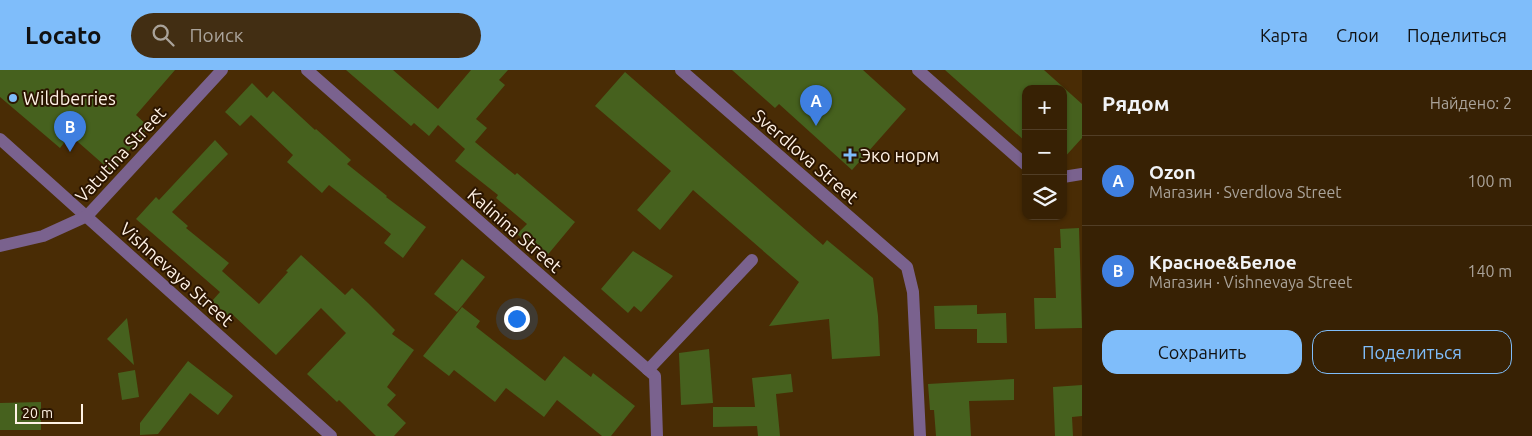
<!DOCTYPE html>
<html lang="ru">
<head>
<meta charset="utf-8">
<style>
	:root { --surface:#372104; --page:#422e13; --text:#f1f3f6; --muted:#aaa39a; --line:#513e26; --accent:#7fbdfa }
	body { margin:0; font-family:Ubuntu,sans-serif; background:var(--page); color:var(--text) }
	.controls { position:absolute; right:15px; top:15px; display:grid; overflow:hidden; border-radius:10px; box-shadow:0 1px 4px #0004 }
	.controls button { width:45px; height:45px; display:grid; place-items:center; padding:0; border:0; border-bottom:1px solid var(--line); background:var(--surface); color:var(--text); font:25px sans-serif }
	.scale { position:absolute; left:15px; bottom:12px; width:68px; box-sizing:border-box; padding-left:5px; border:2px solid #fff2e5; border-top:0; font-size:14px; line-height:18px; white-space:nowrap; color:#fff2e5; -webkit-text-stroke:4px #2b1500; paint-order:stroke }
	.you { position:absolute; left:516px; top:248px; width:18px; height:18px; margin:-12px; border:4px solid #fff; border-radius:50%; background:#1a73e8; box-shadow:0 0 0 8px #1a73e833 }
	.badge { display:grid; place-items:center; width:32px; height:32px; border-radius:50%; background:var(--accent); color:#fff; font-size:16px; font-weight:700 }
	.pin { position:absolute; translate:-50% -41px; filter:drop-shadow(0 1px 2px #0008) }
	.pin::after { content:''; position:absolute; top:26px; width:18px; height:15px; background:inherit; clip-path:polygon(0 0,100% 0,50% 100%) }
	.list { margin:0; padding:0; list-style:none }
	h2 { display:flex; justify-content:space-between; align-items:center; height:65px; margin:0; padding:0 20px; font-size:21px }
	h2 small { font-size:16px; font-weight:400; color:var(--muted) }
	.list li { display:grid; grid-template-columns:32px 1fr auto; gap:15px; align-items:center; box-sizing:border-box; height:90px; padding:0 20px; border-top:1px solid var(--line) }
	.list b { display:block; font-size:19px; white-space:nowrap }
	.list p { margin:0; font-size:16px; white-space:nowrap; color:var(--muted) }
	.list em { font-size:16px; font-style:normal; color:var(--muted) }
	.actions { display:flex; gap:10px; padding:15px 20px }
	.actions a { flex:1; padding:11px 0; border:1px solid var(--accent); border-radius:15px; text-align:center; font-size:18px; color:var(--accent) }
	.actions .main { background:var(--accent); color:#111 }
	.icon { flex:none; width:28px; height:28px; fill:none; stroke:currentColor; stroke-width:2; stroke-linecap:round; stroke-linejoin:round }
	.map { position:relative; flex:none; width:1082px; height:366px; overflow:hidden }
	header { display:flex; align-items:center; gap:30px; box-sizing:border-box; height:70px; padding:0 25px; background:var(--accent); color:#111 }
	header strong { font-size:24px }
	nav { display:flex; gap:28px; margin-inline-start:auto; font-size:18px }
	.search { width:350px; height:45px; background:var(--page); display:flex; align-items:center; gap:12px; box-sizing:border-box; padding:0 18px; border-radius:28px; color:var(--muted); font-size:19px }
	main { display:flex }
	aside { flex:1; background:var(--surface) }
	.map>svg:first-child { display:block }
	.building { fill:#46611e }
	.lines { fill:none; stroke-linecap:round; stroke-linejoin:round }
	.minor { stroke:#7a628e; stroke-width:12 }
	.poi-dot { fill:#7fbdfa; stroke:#2b1500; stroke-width:2 }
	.labels { text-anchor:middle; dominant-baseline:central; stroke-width:4; stroke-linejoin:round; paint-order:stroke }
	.poi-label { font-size:18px; fill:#fff2e5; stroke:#2b1500; text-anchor:start }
	.street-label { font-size:18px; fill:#fff2e5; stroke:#2b1500 }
</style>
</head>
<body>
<header>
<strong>Locato</strong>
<div class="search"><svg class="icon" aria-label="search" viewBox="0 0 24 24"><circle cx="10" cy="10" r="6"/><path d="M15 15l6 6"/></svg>Поиск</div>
<nav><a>Карта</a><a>Слои</a><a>Поделиться</a></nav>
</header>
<main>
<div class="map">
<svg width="1082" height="366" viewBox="0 0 1082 366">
	<rect width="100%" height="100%" fill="#492c05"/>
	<g class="building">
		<polygon points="0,0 175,0 136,45 149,57 111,101 70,65 60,78 0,27"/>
		<polygon points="346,0 393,0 438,39 471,0 508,0 499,10 505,15 476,49 487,58 475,72 515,105 517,103 575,152 545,188 517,164 527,154 496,128 498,125 455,91 465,79 438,55 429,66 414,53 411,56"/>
		<polygon points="732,0 863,0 906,39 852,100 779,34 775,38"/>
		<polygon points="945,0 1044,0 1082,34 1082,68 1063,89 1063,19 1026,19 1026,72"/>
		<polygon points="625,2 823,175 827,170 873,208 878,246 880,286 832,289 829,249 769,256 799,212 693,120 660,160 637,140 671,101 595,36"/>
		<polygon points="252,13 267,28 273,21 315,60 316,59 351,90 347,94 387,126 386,127 426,157 403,188 384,173 391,164 329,115 322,123 287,92 293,85 251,45 240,56 225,42"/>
		<polygon points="215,70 228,84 172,142 188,156 186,158 229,193 222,201 259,234 288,202 286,201 301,185 345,225 352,218 368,233 395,260 392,264 414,280 387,317 396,325 387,335 406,353 394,366 376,366 339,330 337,332 307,304 346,263 321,238 276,285 233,245 230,248 212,231 220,222 136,149 156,127 159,130"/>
		<polygon points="1079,158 1082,258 1035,259 1034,228 1056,228 1054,178 1061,178 1060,159"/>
		<polygon points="633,181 673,206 641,242 634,236 628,243 601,219"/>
		<polygon points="462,189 485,207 457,242 434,224"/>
		<polygon points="977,235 977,244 1006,243 1007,273 977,273 977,246 977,259 935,259 934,236"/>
		<polygon points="462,237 480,251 476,257 545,311 564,286 591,307 593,303 635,336 611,366 602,366 557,330 544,347 506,318 495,332 454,300 449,306 423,286"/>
		<polygon points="127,248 134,295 107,269"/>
		<polygon points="709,279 713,333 681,335 679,283"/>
		<polygon points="188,291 233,326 218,345 190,323 158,364 140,365 140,353"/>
		<polygon points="135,300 139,327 122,330 118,303"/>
		<polygon points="791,304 793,322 776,324 780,366 758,366 757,356 713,357 713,337 755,337 752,308"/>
		<polygon points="1014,309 1014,330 969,331 971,366 936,366 934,340 930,340 928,314"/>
		<polygon points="1082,315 1082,346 1072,347 1073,366 1055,366 1053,317"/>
		<polygon points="41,332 41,360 0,360 0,333"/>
	</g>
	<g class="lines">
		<g class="minor">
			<polyline points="307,0 655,306 657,366"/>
			<polyline points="681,0 907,197 913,222 920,366"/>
			<polyline points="918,0 1026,95"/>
			<polyline points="0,69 331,366"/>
			<polyline points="1063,107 1082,104"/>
			<polyline points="0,176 43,166 87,146 222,0"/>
			<polyline points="648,300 752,190"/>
		</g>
	</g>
	<g class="poi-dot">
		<circle cx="13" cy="28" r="5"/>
		<path d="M847.5 77.5h5v5h5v5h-5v5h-5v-5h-5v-5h5z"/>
	</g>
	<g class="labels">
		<g class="poi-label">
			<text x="23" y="28">Wildberries</text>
			<text x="860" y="85">Эко норм</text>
		</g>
		<g class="street-label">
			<text transform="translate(120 84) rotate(-47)">Vatutina Street</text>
			<text transform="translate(806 86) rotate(41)">Sverdlova Street</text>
			<text transform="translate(515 160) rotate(41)">Kalinina Street</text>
			<text transform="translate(177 204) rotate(42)">Vishnevaya Street</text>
		</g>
	</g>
</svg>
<div class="controls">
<button>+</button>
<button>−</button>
<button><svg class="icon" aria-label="layers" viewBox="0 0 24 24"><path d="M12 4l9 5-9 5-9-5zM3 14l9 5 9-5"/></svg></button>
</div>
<div class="scale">20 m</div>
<div class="you"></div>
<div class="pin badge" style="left:816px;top:56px;background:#3f7fe0">A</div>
<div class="pin badge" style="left:70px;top:82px;background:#3f7fe0">B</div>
</div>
<aside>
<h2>Рядом<small>Найдено: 2</small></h2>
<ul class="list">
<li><span class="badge" style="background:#3f7fe0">A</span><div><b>Ozon</b><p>Магазин · Sverdlova Street</p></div><em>100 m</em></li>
<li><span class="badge" style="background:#3f7fe0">B</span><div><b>Красное&amp;Белое</b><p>Магазин · Vishnevaya Street</p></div><em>140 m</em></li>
</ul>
<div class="actions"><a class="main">Сохранить</a><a>Поделиться</a></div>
</aside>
</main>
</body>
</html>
